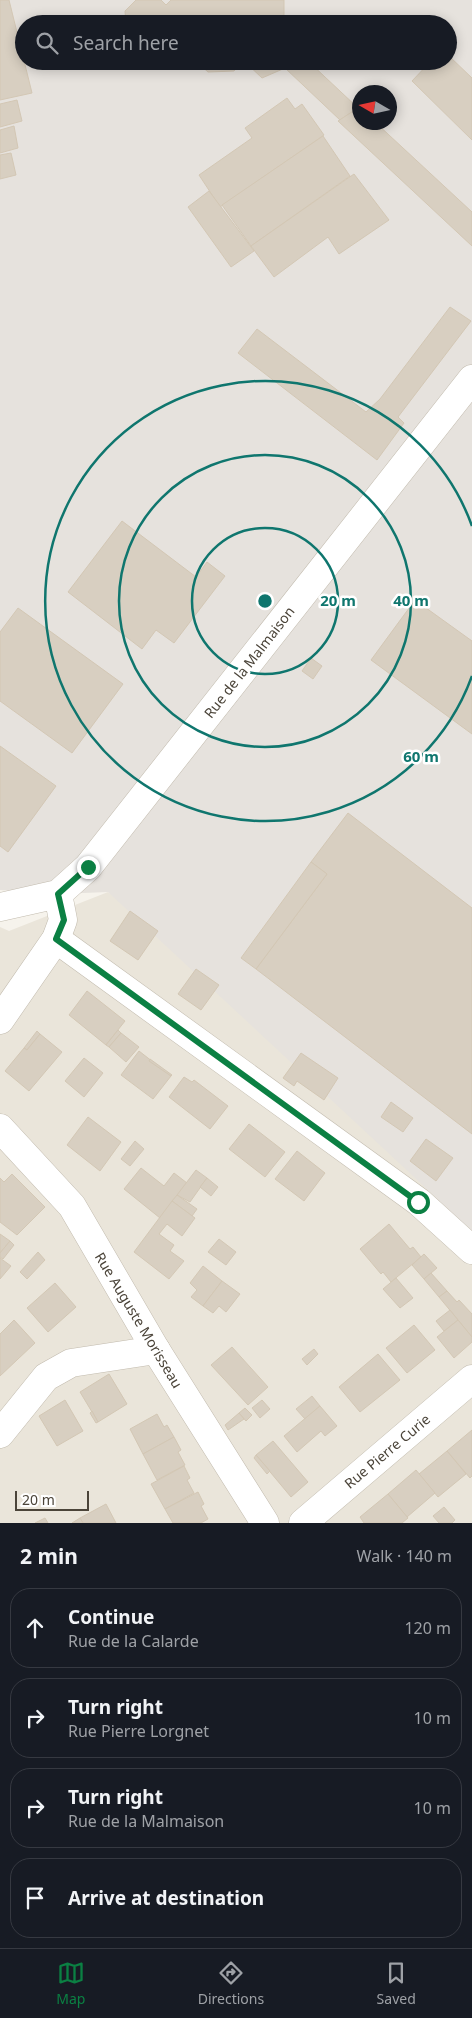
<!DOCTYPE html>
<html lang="en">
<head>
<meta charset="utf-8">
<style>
	:root { --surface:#171b24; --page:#242831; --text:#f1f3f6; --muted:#9ea1a6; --line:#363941; --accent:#0b8043 }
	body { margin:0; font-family:"Noto Sans",sans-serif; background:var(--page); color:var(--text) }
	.compass { position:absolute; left:352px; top:85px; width:45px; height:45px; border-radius:50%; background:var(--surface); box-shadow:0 2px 12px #0003; rotate:279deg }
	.scale { position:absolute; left:15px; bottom:12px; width:74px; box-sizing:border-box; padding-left:5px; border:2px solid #4b4439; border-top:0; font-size:14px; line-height:18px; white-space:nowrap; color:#4b4439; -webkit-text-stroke:4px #fff; paint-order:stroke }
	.stop { position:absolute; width:15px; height:15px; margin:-11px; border:4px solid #0b8043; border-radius:50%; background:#fff }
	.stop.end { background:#0b8043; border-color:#fff; box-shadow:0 1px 5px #0008 }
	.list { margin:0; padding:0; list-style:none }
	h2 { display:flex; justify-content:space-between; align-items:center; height:65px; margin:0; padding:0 20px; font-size:21px }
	h2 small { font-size:16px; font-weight:400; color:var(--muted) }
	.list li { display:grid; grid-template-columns:32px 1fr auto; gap:15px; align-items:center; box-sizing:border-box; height:80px; margin:0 10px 10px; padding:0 10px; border:1px solid var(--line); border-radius:20px }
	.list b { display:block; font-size:19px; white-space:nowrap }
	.list p { margin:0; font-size:16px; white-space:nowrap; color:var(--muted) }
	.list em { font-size:16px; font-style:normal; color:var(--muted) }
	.icon { flex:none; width:28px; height:28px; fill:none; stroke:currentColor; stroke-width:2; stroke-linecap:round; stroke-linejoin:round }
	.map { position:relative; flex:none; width:472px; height:1523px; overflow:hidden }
	.search { position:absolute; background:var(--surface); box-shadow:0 2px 12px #0003; left:15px; right:15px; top:15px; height:55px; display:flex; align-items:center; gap:12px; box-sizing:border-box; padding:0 18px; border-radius:28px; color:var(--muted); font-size:19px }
	.sheet { height:425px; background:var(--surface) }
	nav { display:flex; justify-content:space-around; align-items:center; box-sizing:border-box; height:70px; border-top:1px solid var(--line); background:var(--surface); font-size:14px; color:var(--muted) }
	nav a { display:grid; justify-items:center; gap:2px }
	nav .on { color:var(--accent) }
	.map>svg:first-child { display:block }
	.residential { fill:#eae5da }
	.industrial { fill:#e6e2dd; fill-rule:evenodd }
	.building { fill:#d8cfc1; stroke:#d3c7b4 }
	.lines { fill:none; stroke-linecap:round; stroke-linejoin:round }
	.minor-casing { stroke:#c2bbae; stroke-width:29 }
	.minor { stroke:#fff; stroke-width:28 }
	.route { stroke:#0b8043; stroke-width:6 }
	.ring { fill:none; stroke:#0f766e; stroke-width:2.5 }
	.labels { text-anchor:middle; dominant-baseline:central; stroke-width:5; stroke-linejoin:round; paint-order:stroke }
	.street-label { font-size:14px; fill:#4b4439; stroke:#fff }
	.centre { fill:#0f766e; stroke:#fff; stroke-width:2.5 }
	.ring-label { font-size:15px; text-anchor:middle; font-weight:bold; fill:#0f766e; stroke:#fff; stroke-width:5; stroke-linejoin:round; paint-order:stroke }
</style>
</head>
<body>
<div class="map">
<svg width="472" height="1523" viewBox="0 0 472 1523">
	<rect width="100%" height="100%" fill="#f6f3ec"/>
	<polygon class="residential" points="108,892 472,1158 472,1523 0,1523 0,927 9,931"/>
	<path class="industrial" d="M0 0H472V1231L108 892 58 894 0 890ZM24 24H448V61H24ZM360 92H390V122H360Z"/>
	<g class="building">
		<polygon points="0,0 9,0 32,93 0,100"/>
		<polygon points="136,0 161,0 166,5 171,0 284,0 284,17 278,24 126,24 125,11"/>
		<polygon points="448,55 472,78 472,140 412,81 431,61 448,61"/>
		<polygon points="196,61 243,61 234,71 208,72"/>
		<polygon points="244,61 290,61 292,65 262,78"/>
		<polygon points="300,61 308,61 358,108 340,120 285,68"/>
		<polygon points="287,98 295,109 302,104 324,135 220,207 199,175 252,138 245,128"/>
		<polygon points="17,100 22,121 0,127 0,104"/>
		<polygon points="358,108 360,122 375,122 472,212 472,246 338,121"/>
		<polygon points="14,126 18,148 0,153 0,130"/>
		<polygon points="323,136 350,176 251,246 222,205"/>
		<polygon points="11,153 16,175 0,179 0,155"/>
		<polygon points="354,174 389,220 339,254 328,237 274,277 251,246"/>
		<polygon points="209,191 254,251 231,267 188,207"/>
		<polygon points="450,307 471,321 398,417 404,423 377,460 238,353 257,329 366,412 380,399"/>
		<polygon points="122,521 196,577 207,562 225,576 174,643 156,630 142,649 68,592"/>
		<polygon points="415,600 472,641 472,734 371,660"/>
		<polygon points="18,608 123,684 72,753 0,701 0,632"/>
		<polygon points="311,658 322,666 313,679 302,671"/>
		<polygon points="0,746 56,786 8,852 0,846"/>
		<polygon points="348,813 472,908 472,1134 256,969 327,874 311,862"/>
		<polygon points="311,862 327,874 256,969 241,958"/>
		<polygon points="130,911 158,931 138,960 110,941"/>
		<polygon points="196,969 219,985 201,1010 178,994"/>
		<polygon points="87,991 125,1021 106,1045 69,1015"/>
		<polygon points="118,1030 121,1033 109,1047 106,1045"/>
		<polygon points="37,1031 40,1034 27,1050 24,1048"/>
		<polygon points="121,1033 139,1047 126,1062 109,1047"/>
		<polygon points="40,1034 62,1052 29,1091 5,1071 24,1048 27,1050"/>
		<polygon points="139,1051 171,1076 153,1099 121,1075"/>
		<polygon points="301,1053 338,1078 324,1100 297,1081 294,1086 283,1078"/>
		<polygon points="84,1058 103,1073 84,1097 65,1081"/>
		<polygon points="150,1059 172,1075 171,1076 149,1061"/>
		<polygon points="184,1077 192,1082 194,1080 228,1106 210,1129 169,1097"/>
		<polygon points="391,1102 413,1118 403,1132 381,1117"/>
		<polygon points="88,1117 121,1142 100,1171 67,1145"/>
		<polygon points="249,1124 285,1152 265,1177 229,1149"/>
		<polygon points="426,1139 453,1158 436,1181 410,1161"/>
		<polygon points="135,1141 144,1149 130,1166 121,1159"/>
		<polygon points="297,1151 325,1173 304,1201 275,1179"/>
		<polygon points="141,1168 164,1186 174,1173 187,1183 160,1218 124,1189"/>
		<polygon points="196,1170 207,1178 190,1202 177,1195"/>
		<polygon points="12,1174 45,1207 17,1235 0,1222 0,1178 4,1182"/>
		<polygon points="207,1178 218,1187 211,1196 200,1187"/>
		<polygon points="177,1195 197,1209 192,1216 172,1201"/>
		<polygon points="172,1201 195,1218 182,1236 167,1224 159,1234 174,1245 170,1251 184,1261 169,1279 134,1252"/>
		<polygon points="389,1224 410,1249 413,1247 421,1257 391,1282 383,1272 381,1274 360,1249"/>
		<polygon points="0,1234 10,1241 0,1253"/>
		<polygon points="219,1239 236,1252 226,1265 208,1252"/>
		<polygon points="10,1241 14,1245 3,1259 0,1257 0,1253"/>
		<polygon points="38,1252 45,1260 27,1279 20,1272"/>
		<polygon points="424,1254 437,1268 424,1279 412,1265"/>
		<polygon points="0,1258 11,1266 0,1279"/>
		<polygon points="203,1266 222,1281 203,1306 191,1297 197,1290 190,1283"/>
		<polygon points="431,1273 447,1291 439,1297 424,1279"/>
		<polygon points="396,1278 413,1298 400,1308 383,1289"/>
		<polygon points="222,1281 240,1294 226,1312 219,1306 213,1313 203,1306"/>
		<polygon points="55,1283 76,1307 48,1332 27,1308"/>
		<polygon points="447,1291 457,1302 459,1300 472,1314 472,1337 439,1297"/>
		<polygon points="450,1310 458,1320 444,1331 436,1321"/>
		<polygon points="14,1320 35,1343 0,1376 0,1334"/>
		<polygon points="458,1320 472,1337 472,1342 454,1358 437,1337"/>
		<polygon points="414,1325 435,1350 407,1373 386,1348"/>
		<polygon points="232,1347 268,1387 248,1405 211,1365"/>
		<polygon points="314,1349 318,1354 307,1365 302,1359"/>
		<polygon points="378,1354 400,1380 360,1412 339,1387"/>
		<polygon points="109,1374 127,1404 98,1422 80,1392"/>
		<polygon points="312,1396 320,1406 305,1419 296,1409"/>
		<polygon points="65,1400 83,1431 57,1446 39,1416"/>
		<polygon points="262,1400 270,1409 260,1418 252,1408"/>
		<polygon points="320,1406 337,1426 325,1436 321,1431 297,1452 284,1436"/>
		<polygon points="245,1408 252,1415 246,1421 239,1413"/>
		<polygon points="92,1411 98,1422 96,1423 90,1413"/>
		<polygon points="239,1413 244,1419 228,1430 225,1425"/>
		<polygon points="157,1414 164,1427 167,1425 174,1437 143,1454 130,1429"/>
		<polygon points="472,1430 472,1476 470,1478 447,1451"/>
		<polygon points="174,1437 181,1450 178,1452 185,1465 157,1480 143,1454"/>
		<polygon points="273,1441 308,1482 291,1497 256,1455"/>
		<polygon points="447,1451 466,1474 438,1497 419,1474"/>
		<polygon points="256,1455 270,1471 267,1474 254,1458"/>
		<polygon points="184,1466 190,1478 187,1480 194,1493 165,1509 151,1484"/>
		<polygon points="416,1470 435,1493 407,1517 388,1494"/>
		<polygon points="198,1492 204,1504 201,1506 208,1519 201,1523 173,1523 165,1509"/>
		<polygon points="388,1494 408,1518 402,1523 364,1523 360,1517"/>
		<polygon points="106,1504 116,1523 83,1523 80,1518"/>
		<polygon points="444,1507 455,1520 452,1523 439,1523 433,1516"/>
		<polygon points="45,1518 48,1523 35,1523"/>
		<polygon points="80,1518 83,1523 72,1523"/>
	</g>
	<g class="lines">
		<defs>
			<g id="minor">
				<polyline points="0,907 58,894 88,867 472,379"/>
				<polyline points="56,939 419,1202 472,1250"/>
				<polyline points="0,1020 56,939 63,920 58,894"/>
				<polyline points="0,1128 72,1206 156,1350 265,1523"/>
				<polyline points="0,1434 46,1377 71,1363 156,1350"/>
				<polyline points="303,1523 472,1379"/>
			</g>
		</defs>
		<use href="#minor" class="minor-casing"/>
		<use href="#minor" class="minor"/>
	</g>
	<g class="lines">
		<polyline class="route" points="88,867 58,894 64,920 56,939 418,1202"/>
	</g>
	<g class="ring">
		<circle cx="265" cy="601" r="73"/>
		<circle cx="265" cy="601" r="146"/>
		<path d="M472 676A220 220 0 1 1 472 526"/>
	</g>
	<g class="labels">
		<g class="street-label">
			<text transform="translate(249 662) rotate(-52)">Rue de la Malmaison</text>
			<text transform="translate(139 1320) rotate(59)">Rue Auguste Morisseau</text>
			<text transform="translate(387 1451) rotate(-40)">Rue Pierre Curie</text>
		</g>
	</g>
	<circle cx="265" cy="601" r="8" class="centre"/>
	<g class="ring-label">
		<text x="338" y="606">20 m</text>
		<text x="411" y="606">40 m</text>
		<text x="421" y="762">60 m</text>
	</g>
</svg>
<svg class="compass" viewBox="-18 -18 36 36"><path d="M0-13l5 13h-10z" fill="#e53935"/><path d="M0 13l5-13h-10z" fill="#9ea1a6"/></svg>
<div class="scale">20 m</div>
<div class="stop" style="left:418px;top:1202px"></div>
<div class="stop end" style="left:88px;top:867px"></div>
<div class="search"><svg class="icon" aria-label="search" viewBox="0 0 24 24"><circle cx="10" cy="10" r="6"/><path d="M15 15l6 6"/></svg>Search here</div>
</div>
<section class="sheet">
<h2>2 min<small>Walk · 140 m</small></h2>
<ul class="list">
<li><svg class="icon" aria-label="ahead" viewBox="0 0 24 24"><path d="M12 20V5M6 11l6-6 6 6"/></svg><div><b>Continue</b><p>Rue de la Calarde</p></div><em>120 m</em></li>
<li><svg class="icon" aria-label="right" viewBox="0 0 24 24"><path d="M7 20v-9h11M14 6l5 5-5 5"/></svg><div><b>Turn right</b><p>Rue Pierre Lorgnet</p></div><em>10 m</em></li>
<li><svg class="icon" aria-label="right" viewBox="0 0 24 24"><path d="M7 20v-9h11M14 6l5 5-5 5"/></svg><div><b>Turn right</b><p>Rue de la Malmaison</p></div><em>10 m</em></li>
<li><svg class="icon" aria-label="arrive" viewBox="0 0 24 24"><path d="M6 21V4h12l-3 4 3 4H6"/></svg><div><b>Arrive at destination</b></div></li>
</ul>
</section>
<nav>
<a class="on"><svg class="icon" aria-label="map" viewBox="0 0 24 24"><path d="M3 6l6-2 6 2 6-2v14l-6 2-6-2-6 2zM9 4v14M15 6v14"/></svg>Map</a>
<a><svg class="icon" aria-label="directions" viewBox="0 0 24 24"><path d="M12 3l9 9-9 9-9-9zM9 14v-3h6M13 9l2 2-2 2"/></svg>Directions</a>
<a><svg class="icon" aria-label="saved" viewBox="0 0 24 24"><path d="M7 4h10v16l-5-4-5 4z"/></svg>Saved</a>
</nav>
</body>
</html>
